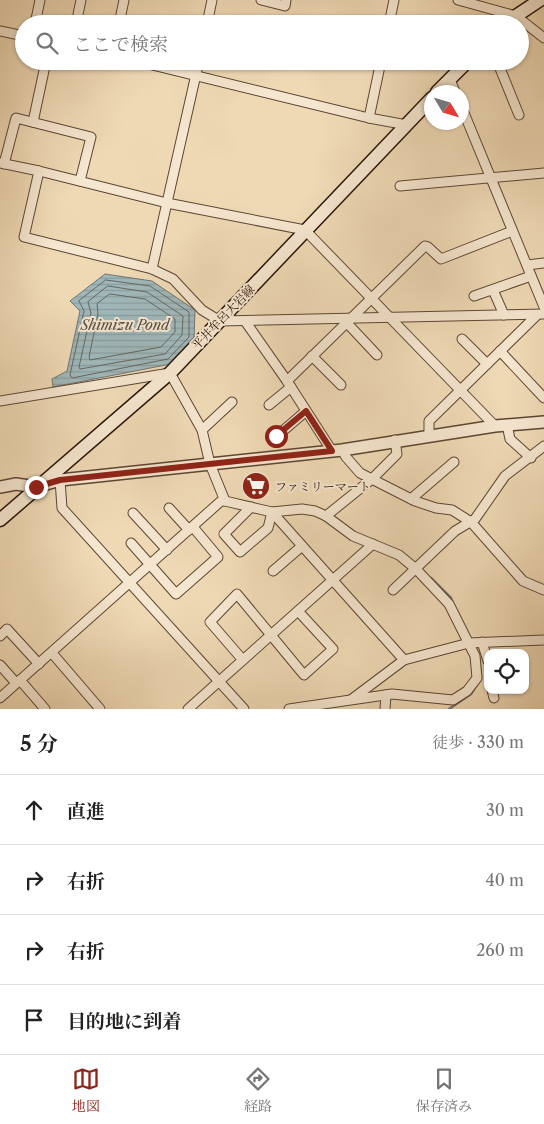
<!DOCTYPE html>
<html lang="ja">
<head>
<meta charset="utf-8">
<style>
	:root { --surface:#fff; --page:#f2f2f2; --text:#222; --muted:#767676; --line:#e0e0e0; --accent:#8f2418 }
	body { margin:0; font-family:"Libre Caslon Text","Noto Serif JP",serif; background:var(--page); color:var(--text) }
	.controls { position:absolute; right:15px; bottom:15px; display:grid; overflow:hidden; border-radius:10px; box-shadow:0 1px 4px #0004 }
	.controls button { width:45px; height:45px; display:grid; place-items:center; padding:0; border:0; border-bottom:1px solid var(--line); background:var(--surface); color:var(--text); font:25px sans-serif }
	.compass { position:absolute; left:424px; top:85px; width:45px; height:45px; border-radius:50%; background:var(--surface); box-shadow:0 1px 4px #0004; rotate:128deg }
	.stop { position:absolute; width:15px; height:15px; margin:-11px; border:4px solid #8f2418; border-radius:50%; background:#fff }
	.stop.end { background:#8f2418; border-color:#fff; box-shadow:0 1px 5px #0008 }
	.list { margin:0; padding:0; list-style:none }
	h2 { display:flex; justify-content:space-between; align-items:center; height:65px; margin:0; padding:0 20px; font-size:21px }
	h2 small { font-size:16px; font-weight:400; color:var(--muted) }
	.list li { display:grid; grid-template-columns:32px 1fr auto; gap:15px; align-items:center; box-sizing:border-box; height:70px; padding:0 20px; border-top:1px solid var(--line) }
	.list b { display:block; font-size:19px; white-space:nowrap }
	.list em { font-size:16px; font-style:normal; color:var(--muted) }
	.icon { flex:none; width:28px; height:28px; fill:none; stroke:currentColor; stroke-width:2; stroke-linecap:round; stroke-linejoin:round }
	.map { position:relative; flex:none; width:544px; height:709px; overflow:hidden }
	.search { position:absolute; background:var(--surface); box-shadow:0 1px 4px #0004; left:15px; right:15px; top:15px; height:55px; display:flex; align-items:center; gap:12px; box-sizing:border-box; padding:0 18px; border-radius:28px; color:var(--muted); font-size:19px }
	.sheet { height:345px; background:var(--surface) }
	nav { display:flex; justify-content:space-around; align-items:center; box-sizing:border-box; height:70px; border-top:1px solid var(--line); background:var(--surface); font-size:14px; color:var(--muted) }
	nav a { display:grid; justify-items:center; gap:2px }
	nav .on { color:var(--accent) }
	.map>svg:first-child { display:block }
	.water { fill:url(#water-rules); stroke:#717672 }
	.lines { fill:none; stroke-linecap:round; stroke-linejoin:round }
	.shore { stroke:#666660; stroke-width:1 }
	.stream { stroke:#717672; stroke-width:2.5 }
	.minor-casing { stroke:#5d4633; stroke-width:11 }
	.tertiary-casing { stroke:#5d4633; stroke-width:14 }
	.secondary-casing { stroke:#2c1508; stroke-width:15 }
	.minor { stroke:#f5e6cf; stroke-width:9 }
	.tertiary { stroke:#f5e6cf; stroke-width:11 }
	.secondary { stroke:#f5e6cf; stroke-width:12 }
	.route { stroke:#8f2418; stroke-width:6 }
	.labels { text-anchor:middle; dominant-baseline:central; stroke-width:4; stroke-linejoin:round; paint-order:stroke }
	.street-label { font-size:12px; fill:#2c1508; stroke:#f5e6cf }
	.poi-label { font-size:12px; fill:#2c1508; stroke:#f5e6cf; text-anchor:start }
	.water-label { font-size:14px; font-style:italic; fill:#544e46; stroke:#f5e6cf }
</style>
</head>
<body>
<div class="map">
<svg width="544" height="709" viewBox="0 0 544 709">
	<defs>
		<pattern id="water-rules" width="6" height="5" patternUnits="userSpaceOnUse" patternTransform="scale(1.25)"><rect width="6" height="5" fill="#9fb7b9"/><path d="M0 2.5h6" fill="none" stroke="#899c9e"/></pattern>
	</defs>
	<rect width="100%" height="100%" fill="#efd9b5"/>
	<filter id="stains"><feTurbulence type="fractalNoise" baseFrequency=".004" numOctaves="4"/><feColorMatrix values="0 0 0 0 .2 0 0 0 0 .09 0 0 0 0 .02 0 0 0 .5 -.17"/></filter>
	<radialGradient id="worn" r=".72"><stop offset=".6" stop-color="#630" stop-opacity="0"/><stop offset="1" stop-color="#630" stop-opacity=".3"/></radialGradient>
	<polygon class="water" points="105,274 152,281 195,310 194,340 171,364 53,387 52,379 67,371 80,311 70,301"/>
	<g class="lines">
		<g class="shore">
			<polygon points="106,280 150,286 189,312 189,337 168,359 72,378 70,375 84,311 79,301"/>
			<polygon points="108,286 147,292 183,316 182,335 165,354 80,369 79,367 91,313 88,302"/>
			<polygon points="110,294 145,299 175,319 175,332 161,347 90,360 89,357 98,314 97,304"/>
		</g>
		<g class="stream">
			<polyline points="431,578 451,598 453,604"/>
			<polyline points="479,658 481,675"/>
			<polyline points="449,709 471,694 480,680"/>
		</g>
		<defs>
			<g id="minor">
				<polyline points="261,0 285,6 286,0"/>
				<polyline points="458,0 516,16 544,38"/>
				<polyline points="35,24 40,0"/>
				<polyline points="76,24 81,0"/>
				<polyline points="119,24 124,0"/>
				<polyline points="207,24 212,0"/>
				<polyline points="389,24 394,0"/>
				<polyline points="0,31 24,36"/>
				<polyline points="136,61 369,118 407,125"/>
				<polyline points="497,61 519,115"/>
				<polyline points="450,79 455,92"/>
				<polyline points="462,108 544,307"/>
				<polyline points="369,118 381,61"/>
				<polyline points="33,122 46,61"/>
				<polyline points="0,163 39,171 167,203 305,230 495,426"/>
				<polyline points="4,164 16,118 91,137 80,181"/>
				<polyline points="39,171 24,237 152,269 173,279 202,310 220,321 544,314"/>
				<polyline points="400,186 544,173"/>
				<polyline points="527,265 544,263"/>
				<polyline points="152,269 199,61"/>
				<polyline points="493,290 504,315"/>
				<polyline points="474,296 531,276"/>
				<polyline points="245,321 287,381 332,451"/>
				<polyline points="347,323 377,355"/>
				<polyline points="462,339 487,364"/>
				<polyline points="500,351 544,398"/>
				<polyline points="312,356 341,385"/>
				<polyline points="287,381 425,246 428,247 441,259 512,231"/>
				<polyline points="0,401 170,373 202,430 210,464 225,501"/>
				<polyline points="269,405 291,387"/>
				<polyline points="507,425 510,439 531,458"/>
				<polyline points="202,430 232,402"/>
				<polyline points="429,435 429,421 537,315"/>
				<polyline points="277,436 306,411"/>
				<polyline points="342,450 346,457 360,473 415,501 436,508 452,510 471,522 523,581 544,590"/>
				<polyline points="60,480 62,508 244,709"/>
				<polyline points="411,499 454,462"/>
				<polyline points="251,507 224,534 240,552 268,528 272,512 404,660"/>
				<polyline points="169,508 189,530"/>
				<polyline points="133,513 167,550"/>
				<polyline points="326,516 372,479 397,454 395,440"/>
				<polyline points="131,543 176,594 218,557 193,527"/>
				<polyline points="273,571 302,546"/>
				<polyline points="393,590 455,531 475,519 505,476 544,446"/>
				<polyline points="0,636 7,629 39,664"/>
				<polyline points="482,642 488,661"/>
				<polyline points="52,653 100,709"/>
				<polyline points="242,659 210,622 237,594 304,675 333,649 298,611"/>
				<polyline points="0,665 16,683"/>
				<polyline points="20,680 45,709"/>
				<polyline points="492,690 494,698"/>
				<polyline points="0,698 221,501 225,501 272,512 302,509 315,511 326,516 353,536 399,555 416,569 449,604 475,656 477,678 467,691 453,700 392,694 289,709"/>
				<polyline points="352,699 404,660 469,643 544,640"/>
				<polyline points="188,709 373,544"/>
				<polyline points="385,709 386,695"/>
			</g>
			<polyline id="tertiary" points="0,487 16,484 36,487 60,480 342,450 495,426 544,422"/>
			<g id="secondary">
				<polyline points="508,24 516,16 540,0"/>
				<polyline points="437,92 468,61"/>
				<polyline points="0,520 170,373 432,98"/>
			</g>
		</defs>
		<use href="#minor" class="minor-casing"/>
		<use href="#tertiary" class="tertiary-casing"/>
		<use href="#secondary" class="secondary-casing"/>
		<use href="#minor" class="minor"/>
		<use href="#tertiary" class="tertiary"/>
		<use href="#secondary" class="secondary"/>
	</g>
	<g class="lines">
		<polyline class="route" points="36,487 60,480 332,451 306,411 276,436"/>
	</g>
	<defs>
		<symbol id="supermarket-disc" viewBox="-11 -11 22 22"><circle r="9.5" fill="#8f2418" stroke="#f5e6cf"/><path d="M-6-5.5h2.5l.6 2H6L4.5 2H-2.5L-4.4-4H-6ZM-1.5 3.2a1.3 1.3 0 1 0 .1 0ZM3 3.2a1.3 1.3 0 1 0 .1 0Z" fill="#fff"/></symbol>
	</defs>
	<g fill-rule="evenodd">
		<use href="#supermarket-disc" x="240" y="470" width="32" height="32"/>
	</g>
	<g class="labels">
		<g class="street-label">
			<text transform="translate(223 317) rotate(-46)">平井牟呂大岩線</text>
		</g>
		<g class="poi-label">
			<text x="275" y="486">ファミリーマート</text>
		</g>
		<g class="water-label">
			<text x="125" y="325">Shimizu Pond</text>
		</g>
	</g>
	<rect width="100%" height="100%" filter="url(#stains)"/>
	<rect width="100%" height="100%" fill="url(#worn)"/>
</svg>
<div class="controls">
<button><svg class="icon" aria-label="locate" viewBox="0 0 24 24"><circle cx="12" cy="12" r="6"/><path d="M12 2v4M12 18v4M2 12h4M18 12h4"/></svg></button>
</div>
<svg class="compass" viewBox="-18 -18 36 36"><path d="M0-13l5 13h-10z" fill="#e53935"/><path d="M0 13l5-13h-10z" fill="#767676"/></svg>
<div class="stop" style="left:276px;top:436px"></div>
<div class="stop end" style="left:36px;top:487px"></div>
<div class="search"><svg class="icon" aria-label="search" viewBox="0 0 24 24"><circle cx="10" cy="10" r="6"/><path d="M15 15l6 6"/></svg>ここで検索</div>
</div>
<section class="sheet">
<h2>5 分<small>徒歩 · 330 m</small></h2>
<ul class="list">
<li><svg class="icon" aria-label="ahead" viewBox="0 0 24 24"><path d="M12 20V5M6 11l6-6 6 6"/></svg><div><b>直進</b></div><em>30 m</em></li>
<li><svg class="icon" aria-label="right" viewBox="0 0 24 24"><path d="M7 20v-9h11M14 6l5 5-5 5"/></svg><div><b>右折</b></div><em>40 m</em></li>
<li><svg class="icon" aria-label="right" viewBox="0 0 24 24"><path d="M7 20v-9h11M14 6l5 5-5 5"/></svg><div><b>右折</b></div><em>260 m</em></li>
<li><svg class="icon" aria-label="arrive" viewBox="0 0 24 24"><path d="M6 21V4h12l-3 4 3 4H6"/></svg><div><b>目的地に到着</b></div></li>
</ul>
</section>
<nav>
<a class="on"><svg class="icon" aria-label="map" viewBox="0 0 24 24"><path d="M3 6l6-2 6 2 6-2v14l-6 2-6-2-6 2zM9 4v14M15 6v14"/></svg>地図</a>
<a><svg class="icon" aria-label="directions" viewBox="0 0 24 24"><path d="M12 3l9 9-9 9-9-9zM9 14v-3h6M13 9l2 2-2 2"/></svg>経路</a>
<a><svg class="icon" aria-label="saved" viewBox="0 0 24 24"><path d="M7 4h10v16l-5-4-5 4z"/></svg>保存済み</a>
</nav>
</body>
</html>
